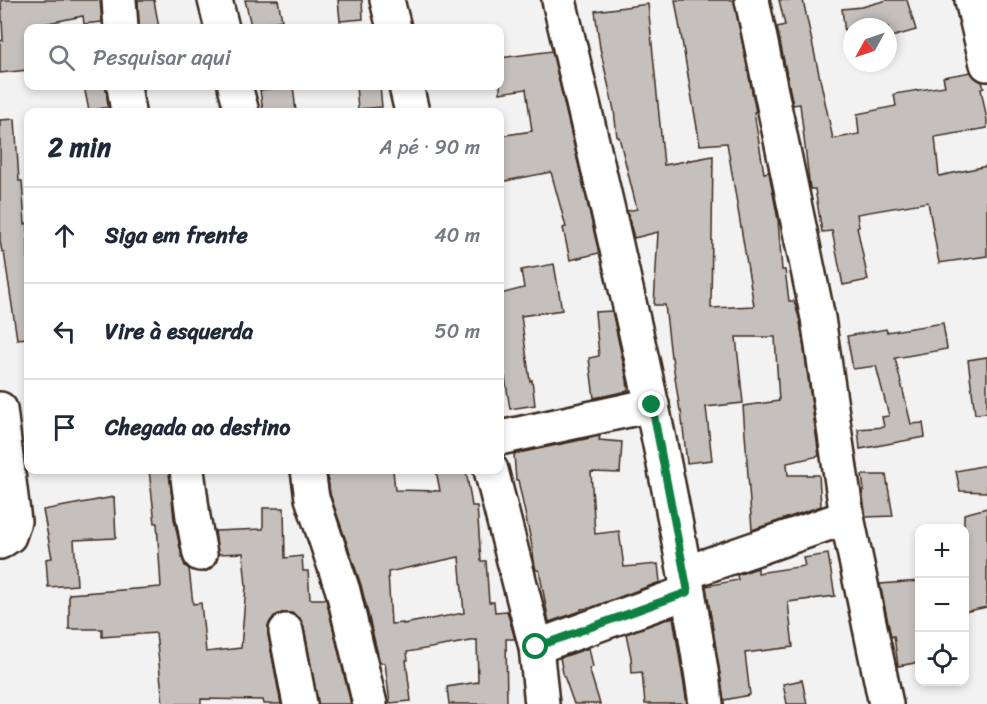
<!DOCTYPE html>
<html lang="pt">
<head>
<meta charset="utf-8">
<style>
	:root { --surface:#fff; --page:#f2f2f3; --text:#1f2937; --muted:#747a83; --line:#e0e1e3 }
	body { margin:0; font-family:Sriracha,sans-serif; background:var(--page); color:var(--text) }
	.controls { position:absolute; right:18px; bottom:18px; display:grid; overflow:hidden; border-radius:12px; box-shadow:0 3px 9px #0003 }
	.controls button { width:54px; height:54px; display:grid; place-items:center; padding:0; border:0; border-bottom:2px solid var(--line); background:var(--surface); color:var(--text); font:30px sans-serif }
	.compass { position:absolute; left:843px; top:18px; width:54px; height:54px; border-radius:50%; background:var(--surface); box-shadow:0 3px 9px #0003; rotate:230deg }
	.stop { position:absolute; width:18px; height:18px; margin:-14px; border:4px solid #0b8043; border-radius:50%; background:#fff }
	.stop.end { background:#0b8043; border-color:#fff; box-shadow:0 2px 6px #0008 }
	.list { margin:0; padding:0; list-style:none }
	h2 { display:flex; justify-content:space-between; align-items:center; height:78px; margin:0; padding:0 24px; font-size:26px }
	h2 small { font-size:20px; font-weight:400; color:var(--muted) }
	.list li { display:grid; grid-template-columns:39px 1fr auto; gap:18px; align-items:center; box-sizing:border-box; height:96px; padding:0 24px; border-top:2px solid var(--line) }
	.list b { display:block; font-size:22px; white-space:nowrap }
	.list em { font-size:20px; font-style:normal; color:var(--muted) }
	.icon { flex:none; width:33px; height:33px; fill:none; stroke:currentColor; stroke-width:2; stroke-linecap:round; stroke-linejoin:round }
	.map { position:relative; flex:none; width:987px; height:704px; overflow:hidden }
	.search { position:absolute; background:var(--surface); box-shadow:0 3px 9px #0003; left:24px; top:24px; width:480px; height:66px; display:flex; align-items:center; gap:15px; box-sizing:border-box; padding:0 21px; border-radius:12px; color:var(--muted); font-size:22px }
	.panel { position:absolute; background:var(--surface); box-shadow:0 3px 9px #0003; left:24px; top:108px; width:480px; height:366px; border-radius:12px }
	.map>svg:first-child { display:block }
	.building { fill:#c6c0bd; stroke:#3b2a1e; stroke-width:1.5; fill-rule:evenodd }
	.lines { fill:none; stroke-linecap:round; stroke-linejoin:round }
	.minor-casing { stroke:#3b2a1e; stroke-width:38 }
	.minor { stroke:#fff; stroke-width:33 }
	.route { stroke:#0b8043; stroke-width:8 }
</style>
</head>
<body>
<div class="map">
<svg width="987" height="704" viewBox="0 0 987 704">
	<rect width="100%" height="100%" fill="#f3f2f2"/>
	<filter id="ink" filterUnits="userSpaceOnUse"><feTurbulence type="fractalNoise" baseFrequency=".0167" numOctaves="2"/><feDisplacementMap in="SourceGraphic" scale="12" xChannelSelector="R" yChannelSelector="G"/><feConvolveMatrix kernelMatrix="1 2 1 2 8 2 1 2 1" color-interpolation-filters="sRGB"/></filter>
	<g filter="url(#ink)">
		<g class="building">
			<polygon points="1,0 100,0 102,22 84,24 83,16 28,27 28,70 0,73 0,41 3,40"/>
			<polygon points="138,0 154,0 159,28 139,28"/>
			<polygon points="245,0 278,0 282,20 251,26"/>
			<polygon points="338,0 362,0 363,19 340,21"/>
			<polygon points="675,0 734,0 756,112 754,112 764,173 769,172 778,220 782,270 785,270 789,301 794,301 800,321 819,456 787,463 788,475 819,475 821,506 752,530 743,406 779,401 775,337 736,337 743,403 706,407 712,460 687,463 681,411 680,411 672,357 671,357 665,305 654,305 658,232 634,238 627,211 637,209 619,137 617,137 614,110 600,48 595,11 648,4 664,165 713,156 711,308 754,306 727,143 700,145"/>
			<polygon points="779,0 803,0 833,139 859,134 857,114 896,106 894,94 945,86 943,77 971,72 974,77 982,82 984,88 981,89 987,120 987,128 935,137 939,176 987,166 987,256 939,263 928,202 857,214 859,227 857,227 868,280 843,285 832,231 822,232 815,189 810,189 800,104 793,105 777,27 785,25"/>
			<polygon points="887,0 907,0 916,30 888,38 888,27 852,27 852,41 846,41 842,9 862,7"/>
			<polygon points="552,51 599,253 570,260 563,228 566,227 551,172 500,182 500,136 532,131 526,89 500,93 500,58"/>
			<polygon points="84,86 106,86 108,107 89,111"/>
			<polygon points="293,86 296,112 263,112 260,90"/>
			<polygon points="356,86 380,86 382,107 358,109"/>
			<polygon points="15,119 19,181 22,181 25,224 28,223 28,338 17,339 4,252 2,252 0,241 0,120"/>
			<polygon points="554,264 562,310 521,316 530,381 532,380 535,405 510,409 505,377 500,378 500,294 524,288 521,270"/>
			<polygon points="612,311 627,380 628,391 594,398 589,358 599,356 595,312"/>
			<polygon points="943,323 947,349 895,358 911,424 923,423 925,437 860,449 858,429 884,427 882,417 889,416 876,366 853,369 847,336 886,329 887,332"/>
			<polygon points="987,357 987,413 975,414 968,360"/>
			<polygon points="600,436 599,440 622,442 620,473 591,472 595,534 619,531 624,567 658,564 660,582 590,608 581,609 581,611 549,622 539,570 536,570 535,566 531,541 518,480 516,480 514,454"/>
			<polygon points="987,465 987,492 960,491 956,471"/>
			<polygon points="149,470 169,470 174,519 182,557 185,566 189,569 193,604 201,603 206,652 241,648 246,586 243,553 218,554 215,531 263,529 263,508 284,508 285,558 302,556 303,571 308,571 310,599 326,599 351,704 318,704 304,627 300,618 292,613 282,613 274,616 268,625 268,635 281,704 264,704 263,700 201,699 201,704 163,704 156,633 102,637 102,629 69,629 69,594 161,587 157,523 155,523"/>
			<path d="M327 470H393L395 490 440 491 436 470H466L472 506H477L481 561H486L489 602H494L495 612 507 611 515 639H506L507 704H449L447 687 478 682 477 640 407 652 408 660H406L411 701 390 703 385 663H380L361 585 330 494ZM459 557 464 613 403 624V623L391 624 388 572Z"/>
			<polygon points="862,475 886,475 893,516 866,517 862,490 864,490"/>
			<polygon points="114,497 116,538 74,540 77,585 48,587 46,559 52,558 43,510"/>
			<polygon points="987,508 987,607 964,612 964,514"/>
			<polygon points="828,554 835,596 788,602 793,647 745,653 750,695 724,700 706,586 738,580 737,575 758,568 758,573 805,566 803,558"/>
			<polygon points="920,581 920,662 898,666 894,636 891,637 880,584"/>
			<polygon points="673,617 687,704 645,704 642,672 632,673 631,657 626,634"/>
			<polygon points="589,648 593,667 589,668 600,704 574,704 563,673 560,658"/>
			<polygon points="802,680 807,704 787,704 783,684"/>
		</g>
		<g class="lines">
			<defs>
				<g id="minor">
					<polyline points="119,0 121,28"/>
					<polyline points="215,0 222,28"/>
					<polyline points="387,0 394,28"/>
					<path d="M559 0C613 234 672 467 706 704"/>
					<polyline points="752,0 818,318 847,517 886,704"/>
					<polyline points="972,0 987,64"/>
					<polyline points="124,86 128,112"/>
					<polyline points="235,86 242,112"/>
					<polyline points="406,86 412,112"/>
					<polyline points="0,409 14,521 9,536 0,542"/>
					<polyline points="500,438 652,405"/>
					<polyline points="187,470 193,517 200,554"/>
					<polyline points="308,470 312,498 343,591 370,704"/>
					<polyline points="491,470 536,647 542,704"/>
					<polyline points="685,573 847,517"/>
					<polyline points="286,631 300,704"/>
					<polyline points="536,647 688,592"/>
				</g>
			</defs>
			<use href="#minor" class="minor-casing"/>
			<use href="#minor" class="minor"/>
		</g>
	</g>
	<g class="lines" filter="url(#ink)">
		<polyline class="route" points="536,647 688,592 652,405"/>
	</g>
</svg>
<div class="controls">
<button>+</button>
<button>−</button>
<button><svg class="icon" aria-label="locate" viewBox="0 0 24 24"><circle cx="12" cy="12" r="6"/><path d="M12 2v4M12 18v4M2 12h4M18 12h4"/></svg></button>
</div>
<svg class="compass" viewBox="-18 -18 36 36"><path d="M0-13l5 13h-10z" fill="#e53935"/><path d="M0 13l5-13h-10z" fill="#747a83"/></svg>
<div class="stop" style="left:536px;top:647px"></div>
<div class="stop end" style="left:652px;top:405px"></div>
<div class="search"><svg class="icon" aria-label="search" viewBox="0 0 24 24"><circle cx="10" cy="10" r="6"/><path d="M15 15l6 6"/></svg>Pesquisar aqui</div>
<section class="panel">
<h2>2 min<small>A pé · 90 m</small></h2>
<ul class="list">
<li><svg class="icon" aria-label="ahead" viewBox="0 0 24 24"><path d="M12 20V5M6 11l6-6 6 6"/></svg><div><b>Siga em frente</b></div><em>40 m</em></li>
<li><svg class="icon" aria-label="left" viewBox="0 0 24 24"><path d="M17 20v-9H6M10 6l-5 5 5 5"/></svg><div><b>Vire à esquerda</b></div><em>50 m</em></li>
<li><svg class="icon" aria-label="arrive" viewBox="0 0 24 24"><path d="M6 21V4h12l-3 4 3 4H6"/></svg><div><b>Chegada ao destino</b></div></li>
</ul>
</section>
</div>
</body>
</html>
